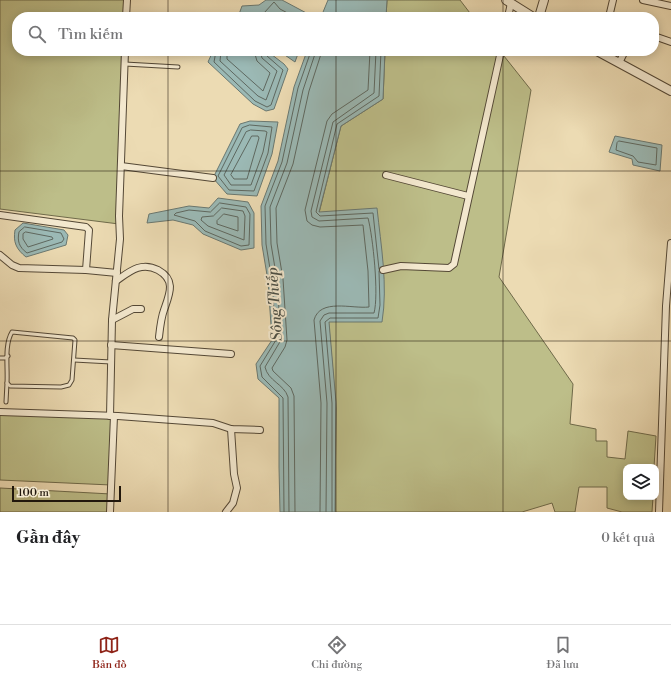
<!DOCTYPE html>
<html lang="vi">
<head>
<meta charset="utf-8">
<style>
	:root { --surface:#fff; --page:#f6f6f6; --text:#202124; --muted:#757577; --line:#e0e0e0; --accent:#8f2418 }
	body { margin:0; font-family:"Libre Bodoni",serif; background:var(--page); color:var(--text) }
	.controls { position:absolute; right:12px; bottom:12px; display:grid; overflow:hidden; border-radius:8px; box-shadow:0 2px 10px #0003 }
	.controls button { width:36px; height:36px; display:grid; place-items:center; padding:0; border:0; border-bottom:1px solid var(--line); background:var(--surface); color:var(--text); font:20px sans-serif }
	.scale { position:absolute; left:12px; bottom:10px; width:109px; box-sizing:border-box; padding-left:4px; border:2px solid #21170c; border-top:0; font-size:11px; line-height:14px; white-space:nowrap; color:#21170c; -webkit-text-stroke:3px #f3e8ce; paint-order:stroke }
	.list { margin:0; padding:0; list-style:none }
	h2 { display:flex; justify-content:space-between; align-items:center; height:52px; margin:0; padding:0 16px; font-size:17px }
	h2 small { font-size:13px; font-weight:400; color:var(--muted) }
	.icon { flex:none; width:22px; height:22px; fill:none; stroke:currentColor; stroke-width:2; stroke-linecap:round; stroke-linejoin:round }
	.map { position:relative; flex:none; width:671px; height:512px; overflow:hidden }
	.search { position:absolute; background:var(--surface); box-shadow:0 2px 10px #0003; left:12px; right:12px; top:12px; height:44px; display:flex; align-items:center; gap:10px; box-sizing:border-box; padding:0 14px; border-radius:16px; color:var(--muted); font-size:15px }
	.sheet { height:112px; background:var(--surface) }
	nav { display:flex; justify-content:space-around; align-items:center; box-sizing:border-box; height:56px; border-top:1px solid var(--line); background:var(--surface); font-size:11px; color:var(--muted) }
	nav a { display:grid; justify-items:center; gap:2px }
	nav .on { color:var(--accent) }
	.map>svg:first-child { display:block }
	.green { fill:#bdbe89; stroke:#6f6a4a }
	.water { fill:#9bb9b5; stroke:#6a7871 }
	.lines { fill:none; stroke-linecap:round; stroke-linejoin:round }
	.shore { stroke:#5e6860; stroke-width:1 }
	.service-casing { stroke:#544836; stroke-width:5 }
	.minor-casing { stroke:#544836; stroke-width:8 }
	.tertiary-casing { stroke:#544836; stroke-width:10 }
	.service { stroke:#f3e8ce; stroke-width:3 }
	.minor { stroke:#f3e8ce; stroke-width:6 }
	.tertiary { stroke:#f3e8ce; stroke-width:8 }
	.grid { fill:none; stroke:#21170c; stroke-width:1; stroke-opacity:0.55 }
	.labels { text-anchor:middle; dominant-baseline:central; stroke-width:4; stroke-linejoin:round; paint-order:stroke }
	.water-label { font-size:15px; font-style:italic; fill:#4c5047; stroke:#f3e8ce }
</style>
</head>
<body>
<div class="map">
<svg width="671" height="512" viewBox="0 0 671 512">
	<rect width="100%" height="100%" fill="#ecdbb3"/>
	<filter id="stains"><feTurbulence type="fractalNoise" baseFrequency=".005" numOctaves="4"/><feColorMatrix values="0 0 0 0 .2 0 0 0 0 .09 0 0 0 0 .02 0 0 0 .5 -.17"/></filter>
	<radialGradient id="worn" r=".72"><stop offset=".6" stop-color="#630" stop-opacity="0"/><stop offset="1" stop-color="#630" stop-opacity=".3"/></radialGradient>
	<g class="green">
		<polygon points="0,0 127,0 126,17 17,17 17,51 125,51 119,224 0,209"/>
		<polygon points="387,0 460,0 473,17 386,17"/>
		<polygon points="385,51 500,51 531,90 499,277 573,384 570,424 596,429 596,441 607,441 607,457 625,459 628,431 656,436 654,467 626,467 626,497 653,497 652,512 622,512 607,508 607,487 579,487 575,512 555,512 552,503 522,512 335,512 336,408 319,213 341,126 383,99"/>
		<polygon points="0,412 114,416 111,485 0,480"/>
		<polygon points="0,488 111,494 110,512 0,512"/>
	</g>
	<g class="water">
		<polygon points="266,0 282,0 312,16 238,17 242,6 259,5"/>
		<polygon points="328,0 387,0 386,17 321,17"/>
		<polygon points="213,51 267,51 284,64 288,69 274,109 266,111 253,104 208,62"/>
		<polygon points="279,51 299,51 295,62"/>
		<path d="M307 51H385L383 99 341 126 319 212 377 208C381 246 388 285 382 322H329L336 402 335 512H280L279 467V398L258 379 256 364 272 340 268 281 262 245 261 206 278 161 294 87Z"/>
		<polygon points="250,121 278,122 272,154 257,196 227,194 213,178 240,124"/>
		<polygon points="615,136 662,145 660,171 633,165 632,159 609,152"/>
		<polygon points="218,198 248,202 254,213 254,248 241,250 203,234 193,225 173,220 147,223 149,214 189,206 209,208"/>
		<path d="M23 223 64 230 68 235 66 245 26 257C16 249 13 242 15 230Z"/>
	</g>
	<g class="lines">
		<g class="shore">
			<polyline points="248,17 249,15 264,13 274,2 280,9 295,17"/>
			<polyline points="216,51 214,62 255,101 267,107 271,105 283,70 267,56 265,51"/>
			<polyline points="221,51 220,61 258,96 266,100 277,71 262,58 260,51"/>
			<polyline points="227,51 227,59 263,91 270,73 257,61 254,51"/>
			<polygon points="250,125 272,127 268,153 254,191 229,190 218,176 242,128"/>
			<polygon points="251,130 265,131 267,132 263,152 251,185 231,185 224,175 246,132"/>
			<polygon points="252,136 258,136 259,138 247,179 234,179 231,175"/>
			<polygon points="619,141 657,148 656,165 638,162 633,156 616,150 617,143"/>
			<polygon points="220,203 246,207 250,214 249,245 241,246 205,231 195,221 174,215 176,213 189,210 210,212"/>
			<polygon points="222,208 243,211 245,216 244,240 208,226 201,220 202,217 213,216"/>
			<polygon points="224,214 238,217 238,231 217,224 217,221"/>
			<path d="M25 227 61 233 64 239 62 242 27 253C19 247 17 241 19 232Z"/>
			<polygon points="26,232 52,237 53,239 28,247 23,239 23,234"/>
			<polyline points="379,269 373,213 320,216 316,212 337,124 379,96 381,51"/>
			<polyline points="284,512 283,398 262,377 260,366 276,340 272,281 266,244 265,206 282,162 298,88 311,51"/>
			<path d="M289 512 288 397C284 384 268 381 265 367L281 340 277 280 271 244 270 207 287 163 303 90 316 51"/>
			<polyline points="295,512 294,396 291,388 273,371 272,368 285,347 287,340 283,279 277,243 276,208 293,164 309,91 322,51"/>
			<path d="M320 512 321 403 314 320C320 298 352 309 369 307L368 271 363 225 320 227 312 225 307 221 305 210 327 121 332 114 368 90 370 51"/>
			<path d="M326 512 327 403 320 321 324 315 329 313H374C379 295 373 237 368 218L319 221 312 217 311 211 333 122 374 93 376 51"/>
			<polyline points="332,512 332,403 325,322 330,318 378,318 380,305 379,271"/>
		</g>
		<defs>
			<g id="service">
				<polyline points="125,64 178,67"/>
				<path d="M12 332 73 338 75 340 72 380 69 385 61 387 10 386 7 383C8 368 4 345 12 332Z"/>
				<polyline points="0,358 5,358 8,356"/>
				<polyline points="74,360 111,362"/>
				<polyline points="6,402 7,383"/>
			</g>
			<g id="minor">
				<polyline points="643,0 671,6"/>
				<polyline points="126,17 127,0"/>
				<polyline points="508,17 511,3"/>
				<polyline points="609,17 613,0"/>
				<polyline points="654,36 671,42"/>
				<polyline points="619,63 625,51"/>
				<polyline points="121,166 213,178"/>
				<polyline points="386,175 468,196"/>
				<polyline points="0,215 86,227 89,230 86,270"/>
				<polyline points="0,255 12,265 19,268 86,270 117,273"/>
				<polyline points="383,270 401,266 449,268 454,264 501,51"/>
				<path d="M116 281C129 272 141 261 158 270 176 280 170 293 164 310 161 318 160 328 159 337"/>
				<polyline points="112,320 120,239 119,216 125,51"/>
				<polyline points="111,345 231,354"/>
				<polyline points="0,412 118,416 213,423 231,429 260,430"/>
				<polyline points="110,416 112,320 133,309 141,309"/>
				<polyline points="110,512 114,416"/>
				<polyline points="226,512 233,503 237,488 234,474 231,429"/>
				<polyline points="659,512 666,306 671,243"/>
			</g>
			<g id="tertiary">
				<polyline points="506,0 533,17"/>
				<polyline points="539,17 544,0"/>
				<polyline points="597,51 671,91"/>
			</g>
		</defs>
		<use href="#service" class="service-casing"/>
		<use href="#minor" class="minor-casing"/>
		<use href="#tertiary" class="tertiary-casing"/>
		<use href="#service" class="service"/>
		<use href="#minor" class="minor"/>
		<use href="#tertiary" class="tertiary"/>
	</g>
	<path class="grid" d="M168 0V17M336 0V17M503 0V17M168 51V512M336 51V512M503 51V512M0 171H671M0 341H671"/>
	<g class="labels">
		<g class="water-label">
			<text transform="translate(275 304) rotate(-94)">Sông Thiếp</text>
		</g>
	</g>
	<rect width="100%" height="100%" filter="url(#stains)"/>
	<rect width="100%" height="100%" fill="url(#worn)"/>
</svg>
<div class="controls">
<button><svg class="icon" aria-label="layers" viewBox="0 0 24 24"><path d="M12 4l9 5-9 5-9-5zM3 14l9 5 9-5"/></svg></button>
</div>
<div class="scale">100 m</div>
<div class="search"><svg class="icon" aria-label="search" viewBox="0 0 24 24"><circle cx="10" cy="10" r="6"/><path d="M15 15l6 6"/></svg>Tìm kiếm</div>
</div>
<section class="sheet">
<h2>Gần đây<small>0 kết quả</small></h2>
<ul class="list">
</ul>
</section>
<nav>
<a class="on"><svg class="icon" aria-label="map" viewBox="0 0 24 24"><path d="M3 6l6-2 6 2 6-2v14l-6 2-6-2-6 2zM9 4v14M15 6v14"/></svg>Bản đồ</a>
<a><svg class="icon" aria-label="directions" viewBox="0 0 24 24"><path d="M12 3l9 9-9 9-9-9zM9 14v-3h6M13 9l2 2-2 2"/></svg>Chỉ đường</a>
<a><svg class="icon" aria-label="saved" viewBox="0 0 24 24"><path d="M7 4h10v16l-5-4-5 4z"/></svg>Đã lưu</a>
</nav>
</body>
</html>
